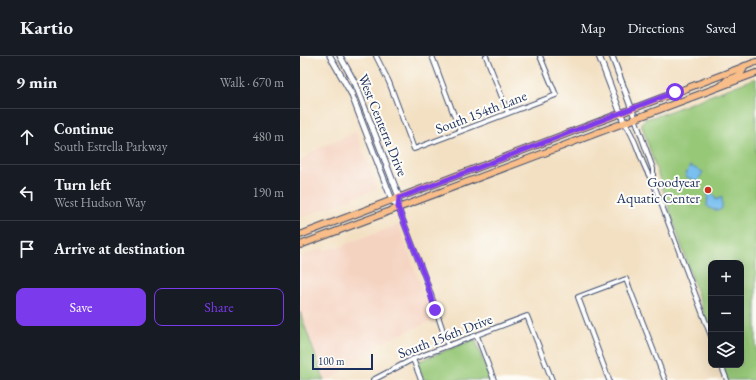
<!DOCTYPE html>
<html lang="en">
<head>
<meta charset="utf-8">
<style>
	:root { --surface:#171b24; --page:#20242c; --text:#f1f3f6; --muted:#9ea1a6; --line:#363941; --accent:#7c3aed }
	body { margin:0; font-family:"EB Garamond",serif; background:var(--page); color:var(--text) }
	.controls { position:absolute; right:12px; bottom:12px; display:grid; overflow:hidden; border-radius:8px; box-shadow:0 4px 16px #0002 }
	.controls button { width:36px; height:36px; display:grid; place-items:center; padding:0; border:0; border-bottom:1px solid var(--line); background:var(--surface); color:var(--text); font:20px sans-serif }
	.scale { position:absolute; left:12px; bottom:10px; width:61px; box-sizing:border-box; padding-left:4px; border:2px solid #1b2f5e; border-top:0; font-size:11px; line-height:14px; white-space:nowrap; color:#1b2f5e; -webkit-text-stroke:3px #fdfcf7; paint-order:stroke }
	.stop { position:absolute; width:12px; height:12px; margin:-9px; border:3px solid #7c3aed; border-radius:50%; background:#fff }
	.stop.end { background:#7c3aed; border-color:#fff; box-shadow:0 1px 4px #0008 }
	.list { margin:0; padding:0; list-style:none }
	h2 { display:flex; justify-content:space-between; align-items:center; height:52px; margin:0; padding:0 16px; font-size:17px }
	h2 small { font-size:13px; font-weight:400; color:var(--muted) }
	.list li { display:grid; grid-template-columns:26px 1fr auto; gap:12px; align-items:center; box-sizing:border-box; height:56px; padding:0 16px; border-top:1px solid var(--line) }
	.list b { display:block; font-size:15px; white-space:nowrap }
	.list p { margin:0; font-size:13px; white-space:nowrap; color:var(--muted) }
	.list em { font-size:13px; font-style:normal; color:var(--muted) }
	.actions { display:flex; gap:8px; padding:12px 16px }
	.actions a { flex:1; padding:9px 0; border:1px solid var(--accent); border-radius:8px; text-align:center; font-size:14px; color:var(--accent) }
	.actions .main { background:var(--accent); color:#fff }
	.icon { flex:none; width:22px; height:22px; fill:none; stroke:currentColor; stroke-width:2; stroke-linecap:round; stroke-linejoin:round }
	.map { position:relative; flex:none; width:456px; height:324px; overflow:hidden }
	header { display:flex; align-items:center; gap:24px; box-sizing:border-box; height:56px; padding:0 20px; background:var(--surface); border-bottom:1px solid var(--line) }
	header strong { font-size:19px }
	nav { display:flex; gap:22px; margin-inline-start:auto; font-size:14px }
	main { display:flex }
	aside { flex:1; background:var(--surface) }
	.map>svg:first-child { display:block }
	.built { fill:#f5d3c1 }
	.green { fill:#97c878; stroke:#597c6b }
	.water { fill:#79bff0; stroke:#4a77a7 }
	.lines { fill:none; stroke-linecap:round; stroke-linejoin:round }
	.minor-casing { stroke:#3b4a6d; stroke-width:6 }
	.tertiary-casing { stroke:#3b4a6d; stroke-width:7 }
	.primary-casing { stroke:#3b4a6d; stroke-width:8 }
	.minor { stroke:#fff; stroke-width:4 }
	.tertiary { stroke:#fff; stroke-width:5 }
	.primary { stroke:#f8bd88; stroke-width:6 }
	.route { stroke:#7c3aed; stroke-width:5 }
	.poi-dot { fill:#c8321e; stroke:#fdfcf7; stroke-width:1.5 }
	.labels { text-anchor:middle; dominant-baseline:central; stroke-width:4; stroke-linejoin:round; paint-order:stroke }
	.street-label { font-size:14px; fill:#1b2f5e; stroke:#fdfcf7 }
	.poi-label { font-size:14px; fill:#1b2f5e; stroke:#fdfcf7; text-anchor:end }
</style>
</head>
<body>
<header>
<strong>Kartio</strong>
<nav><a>Map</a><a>Directions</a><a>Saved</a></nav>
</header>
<main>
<aside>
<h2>9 min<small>Walk · 670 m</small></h2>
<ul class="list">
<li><svg class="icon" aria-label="ahead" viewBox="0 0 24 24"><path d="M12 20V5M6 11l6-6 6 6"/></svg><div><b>Continue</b><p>South Estrella Parkway</p></div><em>480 m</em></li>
<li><svg class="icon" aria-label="left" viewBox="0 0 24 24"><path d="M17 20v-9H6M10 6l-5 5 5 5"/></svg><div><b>Turn left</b><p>West Hudson Way</p></div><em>190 m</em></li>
<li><svg class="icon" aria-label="arrive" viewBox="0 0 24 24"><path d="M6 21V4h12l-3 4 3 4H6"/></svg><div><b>Arrive at destination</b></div></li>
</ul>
<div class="actions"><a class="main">Save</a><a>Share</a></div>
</aside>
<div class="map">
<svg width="456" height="324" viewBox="0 0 456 324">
	<rect width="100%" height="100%" fill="#fdfcf7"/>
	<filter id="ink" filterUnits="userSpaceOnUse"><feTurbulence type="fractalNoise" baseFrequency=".025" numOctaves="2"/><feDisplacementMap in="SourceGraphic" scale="8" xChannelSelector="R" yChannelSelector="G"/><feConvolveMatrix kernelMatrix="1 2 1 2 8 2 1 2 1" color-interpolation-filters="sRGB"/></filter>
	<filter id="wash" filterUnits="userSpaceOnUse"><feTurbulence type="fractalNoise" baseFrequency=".012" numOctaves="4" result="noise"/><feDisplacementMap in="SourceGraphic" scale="16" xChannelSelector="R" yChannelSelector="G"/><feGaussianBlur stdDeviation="0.9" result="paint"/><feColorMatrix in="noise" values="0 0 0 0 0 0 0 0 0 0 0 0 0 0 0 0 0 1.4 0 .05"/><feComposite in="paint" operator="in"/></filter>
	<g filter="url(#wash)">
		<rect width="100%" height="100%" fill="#f3e0c2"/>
		<g class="built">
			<polygon points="56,76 77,133 0,162 0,106 15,94"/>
			<polygon points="98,169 134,264 82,286 30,324 24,324 0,256 0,201 23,192 24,195 36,190 38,193 48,187"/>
		</g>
		<g class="green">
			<polygon points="456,22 456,324 426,324 421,309 441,309 441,207 411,207 411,279 341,67 345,63 360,59"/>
			<polygon points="0,256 24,324 0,324"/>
			<polygon points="175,283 190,324 124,324 117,306"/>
		</g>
		<g class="water">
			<polygon points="390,110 403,116 397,126 385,120"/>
			<path d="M408 137 414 139 416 144 422 141V153C417 155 411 154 407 150Z"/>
		</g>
	</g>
	<g filter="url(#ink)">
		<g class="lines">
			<defs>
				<g id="minor">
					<polyline points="76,0 89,26 114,93 256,39 240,0"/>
					<polyline points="132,0 160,75"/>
					<polyline points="186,0 208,57"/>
					<polyline points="335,62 353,113 353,126"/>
					<path d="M324 66C338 84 340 108 353 126L411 280"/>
					<polyline points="98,151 126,224 148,290"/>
					<polyline points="177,280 194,324"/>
					<polyline points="113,303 121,324"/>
					<polyline points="421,309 427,324"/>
					<polyline points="73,324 113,303 227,260 252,324"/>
					<polyline points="309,324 278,241 326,223 365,324"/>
				</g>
				<g id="tertiary">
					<polyline points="30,0 51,37 92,144 98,151"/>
					<polyline points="40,0 56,29 99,141 98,151"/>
					<polyline points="299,0 324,66"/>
					<polyline points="312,0 335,62"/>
				</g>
				<g id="primary">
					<polyline points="422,29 427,24 440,19 445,10"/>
					<polyline points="0,179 456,6"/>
					<polyline points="0,189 456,17"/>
				</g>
			</defs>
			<use href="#minor" class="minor-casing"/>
			<use href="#tertiary" class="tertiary-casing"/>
			<use href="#primary" class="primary-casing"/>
			<use href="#minor" class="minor"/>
			<use href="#tertiary" class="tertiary"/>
			<use href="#primary" class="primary"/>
		</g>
	</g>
	<g class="lines" filter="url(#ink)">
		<polyline class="route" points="135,254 126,224 98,151 99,142 375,36"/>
	</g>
	<circle class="poi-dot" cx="408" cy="134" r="4"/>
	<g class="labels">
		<g class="street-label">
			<text transform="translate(181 56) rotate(-21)">South 154th Lane</text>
			<text transform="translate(83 69) rotate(68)">West Centerra Drive</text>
			<text transform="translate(145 280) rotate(-21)">South 156th Drive</text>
		</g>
		<g class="poi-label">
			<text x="400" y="126">Goodyear<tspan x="400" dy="16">Aquatic Center</tspan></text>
		</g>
	</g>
</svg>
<div class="controls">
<button>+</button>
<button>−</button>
<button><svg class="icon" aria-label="layers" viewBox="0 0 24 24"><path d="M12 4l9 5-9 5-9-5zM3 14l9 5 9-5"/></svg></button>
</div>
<div class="scale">100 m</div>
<div class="stop" style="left:375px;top:36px"></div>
<div class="stop end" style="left:135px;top:254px"></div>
</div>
</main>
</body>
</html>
